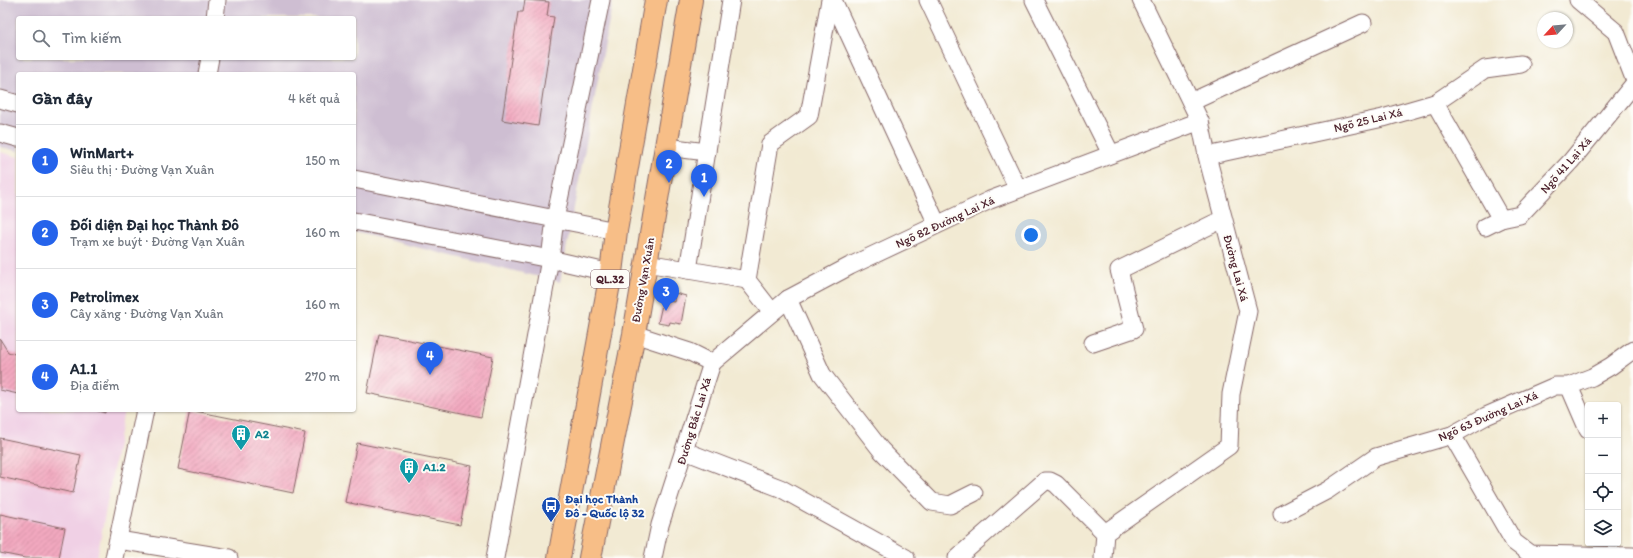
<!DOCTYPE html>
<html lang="vi">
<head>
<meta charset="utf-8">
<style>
	:root { --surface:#fff; --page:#f2f2f3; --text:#1f2937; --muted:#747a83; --line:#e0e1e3; --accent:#2563eb }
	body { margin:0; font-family:Itim,sans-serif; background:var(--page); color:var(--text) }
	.controls { position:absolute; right:12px; bottom:12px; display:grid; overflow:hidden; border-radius:4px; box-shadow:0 1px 3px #0004 }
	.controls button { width:36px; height:36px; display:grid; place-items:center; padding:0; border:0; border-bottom:1px solid var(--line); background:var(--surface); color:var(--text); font:20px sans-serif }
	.compass { position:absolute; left:1537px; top:12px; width:36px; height:36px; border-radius:50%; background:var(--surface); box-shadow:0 1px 3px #0004; rotate:244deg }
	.you { position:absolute; left:1031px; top:235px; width:14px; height:14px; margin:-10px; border:3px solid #fff; border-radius:50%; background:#1a73e8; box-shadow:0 0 0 6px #1a73e833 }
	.badge { display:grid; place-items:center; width:26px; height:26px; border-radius:50%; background:var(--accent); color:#fff; font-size:13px; font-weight:700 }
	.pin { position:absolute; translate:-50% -33px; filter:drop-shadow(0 1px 2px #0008) }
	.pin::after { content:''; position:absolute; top:21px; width:14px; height:12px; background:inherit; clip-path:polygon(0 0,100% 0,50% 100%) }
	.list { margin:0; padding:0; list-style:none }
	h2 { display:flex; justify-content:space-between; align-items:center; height:52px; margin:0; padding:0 16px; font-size:17px }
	h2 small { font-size:13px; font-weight:400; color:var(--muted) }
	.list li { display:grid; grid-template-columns:26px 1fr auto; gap:12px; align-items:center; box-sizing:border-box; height:72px; padding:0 16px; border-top:1px solid var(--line) }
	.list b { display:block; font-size:15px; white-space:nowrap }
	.list p { margin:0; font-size:13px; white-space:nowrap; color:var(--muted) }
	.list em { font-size:13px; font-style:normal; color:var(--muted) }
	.icon { flex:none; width:22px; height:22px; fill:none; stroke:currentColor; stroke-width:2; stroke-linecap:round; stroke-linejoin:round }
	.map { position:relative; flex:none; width:1633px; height:558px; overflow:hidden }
	.search { position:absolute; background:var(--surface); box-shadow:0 1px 3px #0004; left:16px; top:16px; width:340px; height:44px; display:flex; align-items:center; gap:10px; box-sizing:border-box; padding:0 14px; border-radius:4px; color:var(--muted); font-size:15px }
	.panel { position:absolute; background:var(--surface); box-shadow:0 1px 3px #0004; left:16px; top:72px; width:340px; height:340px; border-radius:4px }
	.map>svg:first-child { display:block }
	.built { fill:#f0d0e5 }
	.industrial { fill:#cebed2; fill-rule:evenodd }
	.building { fill:url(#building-hatch) }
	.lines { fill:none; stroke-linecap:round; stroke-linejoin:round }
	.minor-casing { stroke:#856666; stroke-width:19 }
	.highway-casing { stroke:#856666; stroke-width:24 }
	.minor { stroke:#fff; stroke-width:17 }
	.highway { stroke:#f7be87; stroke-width:22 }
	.labels { text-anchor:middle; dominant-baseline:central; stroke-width:4; stroke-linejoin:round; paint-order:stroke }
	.shield { fill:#fdfcf7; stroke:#806168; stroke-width:1 }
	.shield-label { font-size:11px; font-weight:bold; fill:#4a1f2b }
	.street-label { font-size:12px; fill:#4a1f2b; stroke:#fdfcf7 }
	.culture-label { font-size:12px; font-weight:bold; fill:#0d838f; stroke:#fdfcf7; text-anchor:start }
	.transit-label { font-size:12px; font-weight:bold; fill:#164399; stroke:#fdfcf7; text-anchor:start }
</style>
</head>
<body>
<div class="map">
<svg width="1633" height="558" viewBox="0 0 1633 558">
	<defs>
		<pattern id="building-hatch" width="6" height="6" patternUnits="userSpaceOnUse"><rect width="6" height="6" fill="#f3a9c0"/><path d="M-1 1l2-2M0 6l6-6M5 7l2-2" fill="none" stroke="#c7899c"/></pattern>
	</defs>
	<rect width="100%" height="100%" fill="#fdfcf7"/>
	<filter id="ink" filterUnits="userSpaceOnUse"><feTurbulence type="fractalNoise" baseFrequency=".025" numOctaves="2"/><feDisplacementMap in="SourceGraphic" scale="8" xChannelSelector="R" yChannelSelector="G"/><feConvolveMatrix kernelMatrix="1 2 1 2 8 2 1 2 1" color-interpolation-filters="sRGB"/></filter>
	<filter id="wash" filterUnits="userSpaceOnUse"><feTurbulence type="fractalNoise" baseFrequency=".012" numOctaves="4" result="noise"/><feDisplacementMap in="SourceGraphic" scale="16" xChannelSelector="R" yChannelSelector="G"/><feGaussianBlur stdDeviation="0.9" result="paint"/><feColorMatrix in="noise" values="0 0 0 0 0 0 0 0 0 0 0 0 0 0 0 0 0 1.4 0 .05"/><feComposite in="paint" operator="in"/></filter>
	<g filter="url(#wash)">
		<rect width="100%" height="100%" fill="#f2ead3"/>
		<polygon class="built" points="0,152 18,157 18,410 124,410 97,558 0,558"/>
		<path class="industrial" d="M0 0H613L560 282 354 232V74H18V151L0 147ZM18 18H354V58H18Z"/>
		<g id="blocks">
			<g class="building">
				<polygon points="525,0 549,2 547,16 554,17 538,126 502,120 518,12 523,12"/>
				<polygon points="675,293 686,296 681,324 670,322 669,325 658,323 663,300 674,302"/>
				<polygon points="379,334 493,357 481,417 367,393"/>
				<polygon points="0,339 8,352 18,355 18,394 0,390"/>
				<polygon points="95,410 105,410 105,413"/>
				<polygon points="190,410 305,433 293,493 178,469"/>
				<polygon points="0,438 81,455 73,493 0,477"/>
				<polygon points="357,443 472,466 460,525 345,502"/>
				<polygon points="0,514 65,528 59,558 25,558 0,553"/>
			</g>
		</g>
	</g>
	<g filter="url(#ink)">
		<use href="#blocks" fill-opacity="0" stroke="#856666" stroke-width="1"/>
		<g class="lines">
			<defs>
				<g id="minor">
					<polyline points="731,0 688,270 747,280"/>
					<polyline points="833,0 937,224"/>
					<polyline points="928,0 1018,189"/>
					<polyline points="1034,0 1111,154"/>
					<polyline points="1578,0 1616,32 1633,76"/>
					<polyline points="215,18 217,0"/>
					<polyline points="207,74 210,58"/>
					<polyline points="0,99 18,104"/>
					<polyline points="1191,102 1363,23"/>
					<polyline points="1435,103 1501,219"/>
					<polyline points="0,133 18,138"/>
					<polyline points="666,147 707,152"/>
					<polyline points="1207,156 1383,118 1435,103 1485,69 1521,64"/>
					<polyline points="354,179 616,231"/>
					<polyline points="354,221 550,259 611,273"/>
					<polyline points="1485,227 1501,219 1520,215 1571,161 1633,85"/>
					<polyline points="646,263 688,270"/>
					<polyline points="788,299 822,374 881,450 932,502 950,505 974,493"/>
					<polyline points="772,312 747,280 770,144 809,116 830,0"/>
					<polyline points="634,334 690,352 712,363"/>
					<polyline points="1093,343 1134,329 1119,270 1223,219"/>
					<polyline points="712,363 788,299 850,266 990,200 1200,121"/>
					<polyline points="1569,386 1588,430"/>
					<polyline points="1452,435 1514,542 1530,554 1633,556"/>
					<polyline points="685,451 780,488 906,558"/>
					<polyline points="1282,514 1328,490 1376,457 1452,435 1486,416 1555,386 1569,386 1592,377 1611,366 1633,350"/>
					<polyline points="118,540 229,558"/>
					<polyline points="114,558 145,410"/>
					<polyline points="495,558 550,259 555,219 601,0"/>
					<polyline points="653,558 660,525 712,363"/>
					<polyline points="957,558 1045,481 1050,481 1056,484 1105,533"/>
					<polyline points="1103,558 1105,533 1229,446 1231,394 1248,311 1208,160 1200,121 1141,0"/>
				</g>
				<g id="highway">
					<polyline points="559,558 611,273 616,231 656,0"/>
					<polyline points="590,558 634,334 691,0"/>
				</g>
			</defs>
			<use href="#minor" class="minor-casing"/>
			<use href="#highway" class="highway-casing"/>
			<use href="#minor" class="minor"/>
			<use href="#highway" class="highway"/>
		</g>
	</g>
	<defs>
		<symbol id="building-pin" viewBox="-11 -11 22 30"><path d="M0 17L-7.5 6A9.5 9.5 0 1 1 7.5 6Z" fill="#0f9aa8" stroke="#fdfcf7"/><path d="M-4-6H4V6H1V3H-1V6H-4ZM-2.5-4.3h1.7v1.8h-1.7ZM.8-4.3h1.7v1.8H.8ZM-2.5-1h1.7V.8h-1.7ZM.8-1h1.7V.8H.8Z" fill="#fff"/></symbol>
		<symbol id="bus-pin" viewBox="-11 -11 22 30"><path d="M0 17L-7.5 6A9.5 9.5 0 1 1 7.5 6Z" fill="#1a4fb4" stroke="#fdfcf7"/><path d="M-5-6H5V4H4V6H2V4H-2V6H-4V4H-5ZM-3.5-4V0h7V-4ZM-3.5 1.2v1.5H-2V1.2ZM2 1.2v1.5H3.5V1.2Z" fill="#fff"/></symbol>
	</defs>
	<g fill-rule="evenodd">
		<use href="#building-pin" x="230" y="423" width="22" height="30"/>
		<use href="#building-pin" x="398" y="456" width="22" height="30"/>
		<use href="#bus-pin" x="540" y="495" width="22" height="30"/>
	</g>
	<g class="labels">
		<rect class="shield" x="591" y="270" width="38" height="18" rx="3"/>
		<g class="shield-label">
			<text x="610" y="279">QL.32</text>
		</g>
		<g class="street-label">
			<text transform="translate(1368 120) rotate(-14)">Ngõ 25 Lai Xá</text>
			<text transform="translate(1566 165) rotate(-49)">Ngõ 41 Lại Xá</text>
			<text transform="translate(945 222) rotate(-25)">Ngõ 82 Đường Lai Xá</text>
			<text transform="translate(1236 268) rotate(75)">Đường Lai Xá</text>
			<text transform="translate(643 280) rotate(-80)">Đường Vạn Xuân</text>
			<text transform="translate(1488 416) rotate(-24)">Ngõ 63 Đường Lai Xá</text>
			<text transform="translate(694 421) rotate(-73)">Đường Bắc Lai Xá</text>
		</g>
		<g class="culture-label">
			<text x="255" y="434">A2</text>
			<text x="423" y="467">A1.2</text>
		</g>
		<g class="transit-label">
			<text x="565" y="499">Đại học Thành<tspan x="565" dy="14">Đô - Quốc lộ 32</tspan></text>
		</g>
	</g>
</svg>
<div class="controls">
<button>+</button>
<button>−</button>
<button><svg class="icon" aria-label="locate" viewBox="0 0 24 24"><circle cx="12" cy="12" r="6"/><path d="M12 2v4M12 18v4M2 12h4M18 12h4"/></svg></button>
<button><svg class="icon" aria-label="layers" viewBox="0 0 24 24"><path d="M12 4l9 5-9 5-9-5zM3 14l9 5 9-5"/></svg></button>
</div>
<svg class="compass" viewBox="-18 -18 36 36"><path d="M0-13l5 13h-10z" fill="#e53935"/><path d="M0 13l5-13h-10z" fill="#747a83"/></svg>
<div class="you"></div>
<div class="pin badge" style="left:704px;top:197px">1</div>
<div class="pin badge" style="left:669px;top:183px">2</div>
<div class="pin badge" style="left:666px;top:311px">3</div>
<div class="pin badge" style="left:430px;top:375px">4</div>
<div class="search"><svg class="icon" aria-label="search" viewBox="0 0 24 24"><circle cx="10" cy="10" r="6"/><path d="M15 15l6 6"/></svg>Tìm kiếm</div>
<section class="panel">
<h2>Gần đây<small>4 kết quả</small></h2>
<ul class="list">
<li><span class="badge">1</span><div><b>WinMart+</b><p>Siêu thị · Đường Vạn Xuân</p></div><em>150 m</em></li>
<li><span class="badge">2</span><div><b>Đối diện Đại học Thành Đô</b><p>Trạm xe buýt · Đường Vạn Xuân</p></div><em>160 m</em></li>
<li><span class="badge">3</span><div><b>Petrolimex</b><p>Cây xăng · Đường Vạn Xuân</p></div><em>160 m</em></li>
<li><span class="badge">4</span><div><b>A1.1</b><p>Địa điểm</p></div><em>270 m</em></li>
</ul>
</section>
</div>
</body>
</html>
